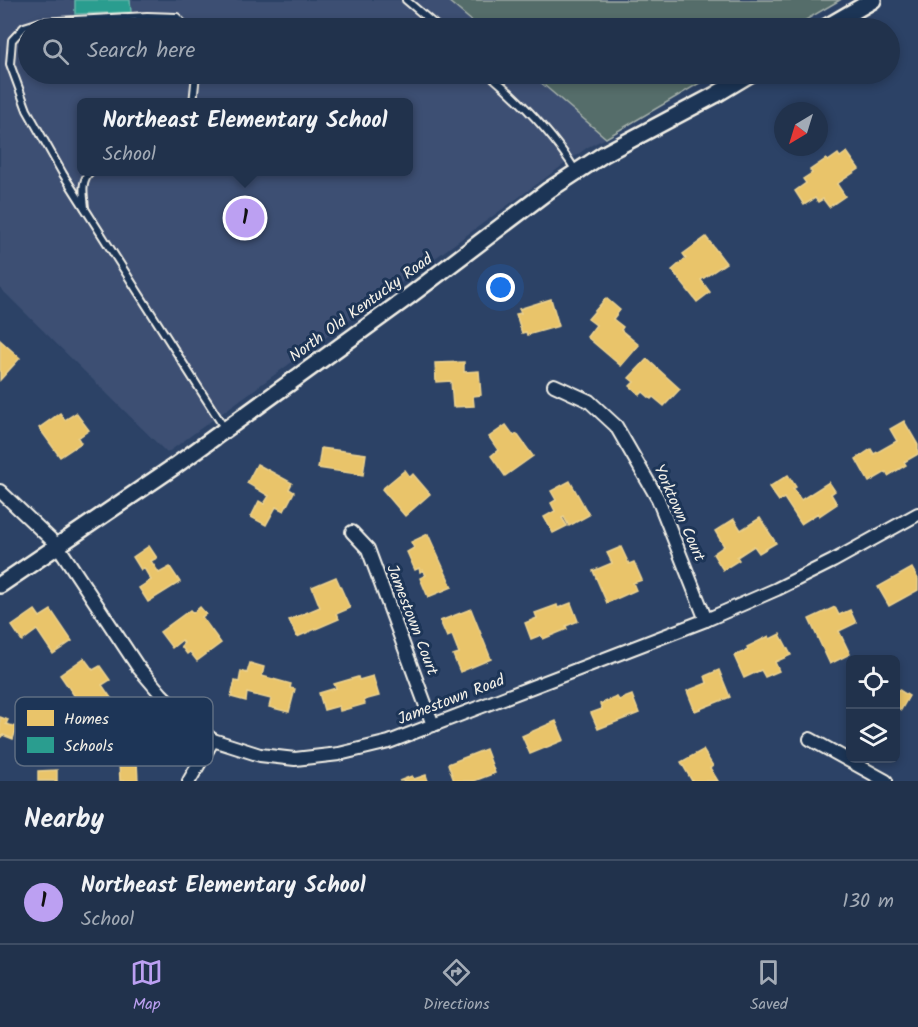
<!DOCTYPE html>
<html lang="en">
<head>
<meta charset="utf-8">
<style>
	:root { --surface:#21324c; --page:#293a53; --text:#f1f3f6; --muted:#a2aab5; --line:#3e4d64; --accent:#bca0f2 }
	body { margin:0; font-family:Kalam,sans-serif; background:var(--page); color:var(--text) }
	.controls { position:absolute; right:18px; bottom:18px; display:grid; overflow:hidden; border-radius:9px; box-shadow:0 3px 9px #0003 }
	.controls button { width:54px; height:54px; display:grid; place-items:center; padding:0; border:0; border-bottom:2px solid var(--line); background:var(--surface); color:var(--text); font:30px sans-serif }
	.compass { position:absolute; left:774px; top:102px; width:54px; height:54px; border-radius:50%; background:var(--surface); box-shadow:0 3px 9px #0003; rotate:218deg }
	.you { position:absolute; left:501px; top:288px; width:21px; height:21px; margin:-15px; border:4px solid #fff; border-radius:50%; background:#1a73e8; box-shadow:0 0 0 9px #1a73e833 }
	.badge { display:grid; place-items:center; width:39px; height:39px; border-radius:50%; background:var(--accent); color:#111; font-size:20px; font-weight:700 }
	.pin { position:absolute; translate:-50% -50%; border:3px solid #fff; box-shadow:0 2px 6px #0006 }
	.popup { position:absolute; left:77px; top:98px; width:336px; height:78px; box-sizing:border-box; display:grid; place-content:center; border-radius:9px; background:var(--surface); filter:drop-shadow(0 2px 4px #0005); font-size:20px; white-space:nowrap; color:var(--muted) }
	.popup b { font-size:22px; color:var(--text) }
	.popup::after { content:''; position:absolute; left:50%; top:100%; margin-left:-12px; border:12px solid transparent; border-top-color:var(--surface) }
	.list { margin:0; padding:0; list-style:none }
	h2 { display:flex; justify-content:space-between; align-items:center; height:78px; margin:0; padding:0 24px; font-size:26px }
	h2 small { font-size:20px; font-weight:400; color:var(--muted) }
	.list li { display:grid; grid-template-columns:39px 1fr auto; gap:18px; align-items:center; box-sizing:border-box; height:84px; padding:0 24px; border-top:2px solid var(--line) }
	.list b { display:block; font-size:22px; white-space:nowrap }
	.list p { margin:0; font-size:20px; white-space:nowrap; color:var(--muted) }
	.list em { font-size:20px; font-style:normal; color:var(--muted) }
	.icon { flex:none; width:33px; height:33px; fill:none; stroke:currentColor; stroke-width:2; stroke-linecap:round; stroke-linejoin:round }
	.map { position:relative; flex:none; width:918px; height:781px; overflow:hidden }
	.search { position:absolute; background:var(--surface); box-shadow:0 3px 9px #0003; left:18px; right:18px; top:18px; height:66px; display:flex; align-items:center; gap:15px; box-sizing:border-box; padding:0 21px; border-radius:33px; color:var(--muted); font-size:22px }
	.sheet { height:162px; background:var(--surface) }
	nav { display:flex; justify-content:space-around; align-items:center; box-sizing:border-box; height:84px; border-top:2px solid var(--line); background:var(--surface); font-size:16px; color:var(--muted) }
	nav a { display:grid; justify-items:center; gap:3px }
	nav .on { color:var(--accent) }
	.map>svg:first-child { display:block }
	.built { fill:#3c4f73; fill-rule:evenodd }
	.green { fill:#556d6a; stroke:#a4afa9; stroke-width:1.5 }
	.homes { fill:#e9c46a; stroke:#ecd290; stroke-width:1.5 }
	.schools { fill:#2a9d8f; stroke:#67b6aa; stroke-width:1.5 }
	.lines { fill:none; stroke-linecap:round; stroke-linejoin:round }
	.service-casing { stroke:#f4f1e8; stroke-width:10 }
	.minor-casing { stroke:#f4f1e8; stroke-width:16 }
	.tertiary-casing { stroke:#f4f1e8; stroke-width:20 }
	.service { stroke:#1d3557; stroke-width:6 }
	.minor { stroke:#1d3557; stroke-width:12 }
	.tertiary { stroke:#1d3557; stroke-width:15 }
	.labels { text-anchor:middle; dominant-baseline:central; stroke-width:6; stroke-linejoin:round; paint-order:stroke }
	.street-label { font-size:16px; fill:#f4f1e8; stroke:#1d3557 }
	.key { fill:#1d3557; stroke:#5e6d82; stroke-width:1.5 }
	.key-label { font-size:16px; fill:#f4f1e8 }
</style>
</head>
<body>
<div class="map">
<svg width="918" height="781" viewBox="0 0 918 781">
	<rect width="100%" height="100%" fill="#2c4266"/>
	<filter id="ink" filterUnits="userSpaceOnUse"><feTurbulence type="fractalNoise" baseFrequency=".0167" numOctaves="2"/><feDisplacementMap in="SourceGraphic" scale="12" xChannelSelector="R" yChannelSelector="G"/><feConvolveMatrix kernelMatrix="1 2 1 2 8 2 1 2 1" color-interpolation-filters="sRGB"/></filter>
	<g filter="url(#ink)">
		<path class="built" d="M0 0H447L479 28H28V74H531L606 138 588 147 167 453 0 288ZM82 103H409V172H82Z"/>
		<g class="green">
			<polygon points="447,0 840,0 792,28 480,28"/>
			<polygon points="531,74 715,74 606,138"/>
		</g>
		<g class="homes">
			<polygon points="847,152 859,169 837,184 845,196 829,207 823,199 818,202 815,198 804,205 795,191 806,183 803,179 812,173 810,170 826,159 828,161 838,154 840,157"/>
			<polygon points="706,237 726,263 701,280 710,292 697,302 672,270 686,258 683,254"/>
			<polygon points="606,298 620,310 613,319 623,327 621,330 639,345 621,366 587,337 596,325 588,319"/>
			<polygon points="551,299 559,326 527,335 526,332 522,333 516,314 521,313 519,309"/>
			<polygon points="0,340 20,358 0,380"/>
			<polygon points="647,359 680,389 664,406 653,397 651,399 643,392 640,395 630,386 634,382 629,378"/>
			<polygon points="464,362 464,372 479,371 481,395 473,396 474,406 453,407 451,381 436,382 435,363"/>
			<polygon points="60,413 65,420 76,413 89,430 78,438 81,443 60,457 39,428"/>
			<polygon points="904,421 918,445 918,454 904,462 906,465 888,476 886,472 869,482 856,459 871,449 874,454 897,441 890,429"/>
			<polygon points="506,425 514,436 517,434 533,456 505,476 491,456 498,450 489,437"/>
			<polygon points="321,448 366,454 363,475 318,468"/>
			<polygon points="257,464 292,483 289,489 294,492 284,511 276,507 266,525 251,517 259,501 264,504 269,496 247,483"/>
			<polygon points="405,470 410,477 413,474 430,494 405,516 382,489"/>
			<polygon points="788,475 796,487 793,489 801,500 829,482 835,491 831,494 837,504 819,516 818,513 801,524 784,498 779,501 769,487"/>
			<polygon points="570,481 589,515 569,526 564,517 562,518 567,526 553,533 544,517 555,511 551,503 556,500 551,491"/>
			<polygon points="760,518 776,543 759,553 754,546 737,557 739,560 723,570 713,554 724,546 715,531 734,519 741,530"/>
			<polygon points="428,534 452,587 428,597 420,578 426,575 423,570 420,572 419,568 415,570 407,552 414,548 411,542"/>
			<polygon points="149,546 157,558 151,561 159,573 170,567 180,582 148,602 139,588 151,580 144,568 141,570 133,557"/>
			<polygon points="621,547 629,564 634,562 642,580 633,583 636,590 607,603 593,571 612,563 607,553"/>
			<polygon points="912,568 918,579 918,590 889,606 878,587"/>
			<polygon points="336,577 350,608 336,614 339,619 297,637 289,620 320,607 312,587"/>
			<polygon points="571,603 578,621 566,626 567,629 543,639 541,635 531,639 525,623 537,618 535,613 557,605 558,608"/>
			<polygon points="200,607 206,614 202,617 221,643 197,661 190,652 187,654 181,646 184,643 182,640 172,648 160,632 190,610 193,613"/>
			<polygon points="835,607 839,615 850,610 856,623 839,631 850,654 830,664 809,619"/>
			<polygon points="471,609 491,659 460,672 453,655 459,653 452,635 447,637 440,621"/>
			<polygon points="35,610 40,617 51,610 72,641 53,654 37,630 22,641 12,626"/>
			<polygon points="780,634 791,655 775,662 779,671 765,677 761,670 744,678 734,656 748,650 747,647 769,636 770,639"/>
			<polygon points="84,658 93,670 100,666 110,680 102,685 116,705 99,717 87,700 80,704 60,675"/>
			<polygon points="250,663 264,667 262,676 291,684 290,688 295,689 289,712 269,707 271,699 247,693 246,701 231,697 235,681 239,682 241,671 247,673"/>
			<polygon points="719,670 730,697 695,711 687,691 707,683 705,676"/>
			<polygon points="373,676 379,696 364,700 365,704 340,711 339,706 324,710 319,693 336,688 334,684 358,677 359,680"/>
			<polygon points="896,688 909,696 901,710 896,707"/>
			<polygon points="632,695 639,713 598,729 591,713 602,709 600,704 617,697 619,700"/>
			<polygon points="0,717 8,720 6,724 17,727 13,739 3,735 0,738"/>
			<polygon points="556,721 564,740 530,754 522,736"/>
			<polygon points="145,727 145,754 142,754 142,762 137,762 138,781 120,781 119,763 109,762 109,737 118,737 118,728"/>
			<polygon points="486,749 495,773 474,781 454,781 448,764"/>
			<polygon points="703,750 713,766 710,768 718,781 692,781 681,762"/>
			<polygon points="57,770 57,781 38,781 38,771"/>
			<polygon points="426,775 428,781 399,781 412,776 414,779"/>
		</g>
		<polygon class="schools" points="75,0 130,0 131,12 75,14"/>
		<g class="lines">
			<defs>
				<g id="service">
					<polyline points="406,0 439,28"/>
					<polyline points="187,28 177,17 147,16 40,22 24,27 12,40 10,64 27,110 63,174 225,429"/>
					<path d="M489 74C523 103 553 134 576 171"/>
					<polyline points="193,103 196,74"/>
					<path d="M85 208C84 195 80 182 90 172"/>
				</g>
				<g id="minor">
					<polyline points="554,385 589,401 616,426 658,499 706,620"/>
					<polyline points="0,491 58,546 138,667 161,694 188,721 213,740 260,755 295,759 339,754 389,742 706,620 777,589 833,561 918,514"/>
					<polyline points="352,532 368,549 433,725"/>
					<polyline points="810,739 886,781"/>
					<polyline points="189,781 213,740"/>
				</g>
				<g id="tertiary">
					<polyline points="825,28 873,0"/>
					<polyline points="0,585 175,466 408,297 549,190 604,154 715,95 750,74"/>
				</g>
			</defs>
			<use href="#service" class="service-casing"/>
			<use href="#minor" class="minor-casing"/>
			<use href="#tertiary" class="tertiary-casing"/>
			<use href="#service" class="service"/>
			<use href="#minor" class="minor"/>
			<use href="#tertiary" class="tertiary"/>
		</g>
	</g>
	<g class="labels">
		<g class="street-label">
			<text transform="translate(361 308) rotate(-36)">North Old Kentucky Road</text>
			<text transform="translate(679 513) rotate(66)">Yorktown Court</text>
			<text transform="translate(412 620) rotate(69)">Jamestown Court</text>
			<text transform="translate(451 700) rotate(-21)">Jamestown Road</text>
		</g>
	</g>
	<rect x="15" y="697" width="198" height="69" rx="9" class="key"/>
	<rect x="27" y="710" width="27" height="16" fill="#e9c46a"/>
	<rect x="27" y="737" width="27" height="16" fill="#2a9d8f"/>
	<g class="key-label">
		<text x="64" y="724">Homes</text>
		<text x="64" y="751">Schools</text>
	</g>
</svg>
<div class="controls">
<button><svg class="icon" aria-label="locate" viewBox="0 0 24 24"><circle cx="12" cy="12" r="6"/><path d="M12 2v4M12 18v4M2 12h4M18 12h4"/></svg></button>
<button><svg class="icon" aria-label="layers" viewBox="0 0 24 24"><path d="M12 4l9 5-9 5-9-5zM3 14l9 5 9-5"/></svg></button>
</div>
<svg class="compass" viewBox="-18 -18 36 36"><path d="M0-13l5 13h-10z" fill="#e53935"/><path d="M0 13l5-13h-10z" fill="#a2aab5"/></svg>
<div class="you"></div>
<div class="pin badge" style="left:245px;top:218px">1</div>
<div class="popup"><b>Northeast Elementary School</b>School</div>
<div class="search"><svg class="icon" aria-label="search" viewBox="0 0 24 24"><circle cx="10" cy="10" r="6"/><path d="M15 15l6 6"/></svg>Search here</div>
</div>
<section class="sheet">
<h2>Nearby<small></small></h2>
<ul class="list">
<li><span class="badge">1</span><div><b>Northeast Elementary School</b><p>School</p></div><em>130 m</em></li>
</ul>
</section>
<nav>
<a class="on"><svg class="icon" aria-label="map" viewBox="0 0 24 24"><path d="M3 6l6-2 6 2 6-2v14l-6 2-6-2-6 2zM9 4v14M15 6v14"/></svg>Map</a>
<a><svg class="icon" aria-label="directions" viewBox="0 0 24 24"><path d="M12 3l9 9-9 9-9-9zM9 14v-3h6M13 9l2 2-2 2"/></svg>Directions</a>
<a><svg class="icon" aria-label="saved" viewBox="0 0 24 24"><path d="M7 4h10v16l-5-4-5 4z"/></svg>Saved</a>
</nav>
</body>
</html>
